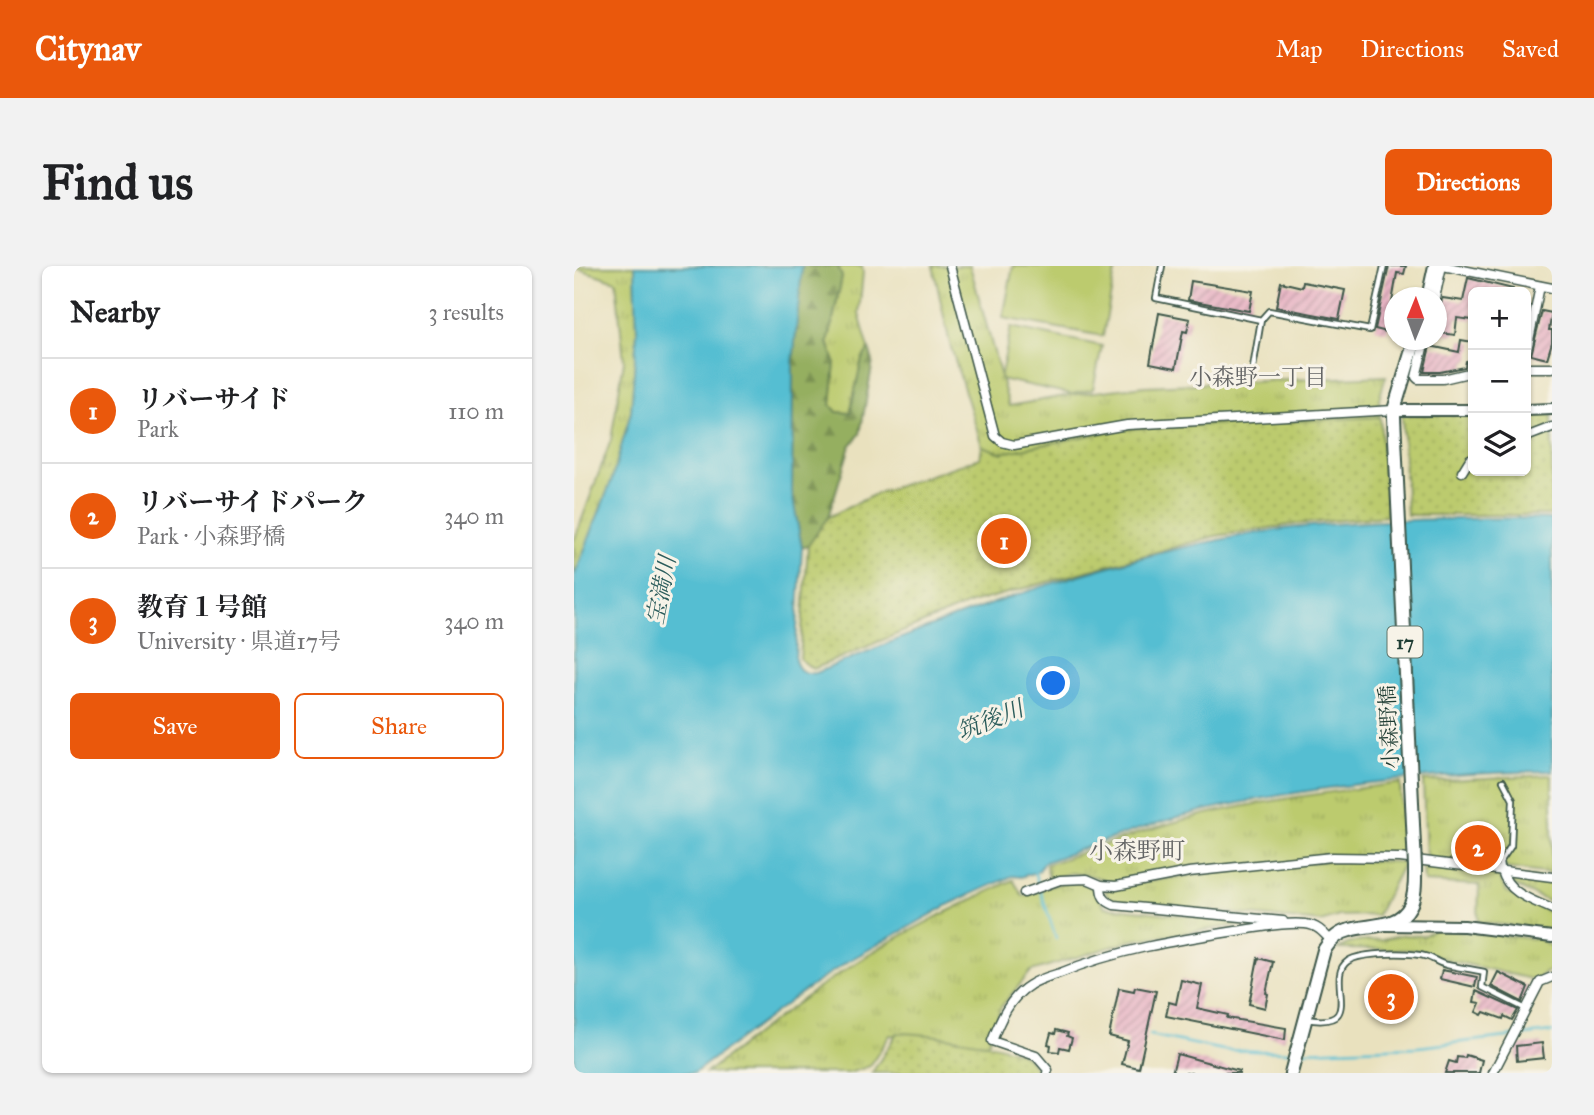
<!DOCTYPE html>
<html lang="en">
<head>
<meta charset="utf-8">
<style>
	:root { --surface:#fff; --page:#f2f2f2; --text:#202124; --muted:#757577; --line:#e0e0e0; --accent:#ea580c }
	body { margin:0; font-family:"IM FELL Great Primer","Noto Serif JP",serif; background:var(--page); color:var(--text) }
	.controls { position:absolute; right:21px; top:21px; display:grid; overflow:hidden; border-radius:10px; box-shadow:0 2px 5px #0004 }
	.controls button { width:63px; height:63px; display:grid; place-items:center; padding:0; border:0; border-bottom:2px solid var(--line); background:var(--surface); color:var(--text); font:35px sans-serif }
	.compass { position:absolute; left:810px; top:21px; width:63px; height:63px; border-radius:50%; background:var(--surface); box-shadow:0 2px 5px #0004; rotate:1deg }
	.you { position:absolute; left:480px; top:418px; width:24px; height:24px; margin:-18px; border:5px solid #fff; border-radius:50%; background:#1a73e8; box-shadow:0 0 0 10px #1a73e833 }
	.badge { display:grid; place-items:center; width:46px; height:46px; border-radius:50%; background:var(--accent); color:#fff; font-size:23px; font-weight:700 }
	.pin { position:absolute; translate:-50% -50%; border:4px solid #fff; box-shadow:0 2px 7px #0006 }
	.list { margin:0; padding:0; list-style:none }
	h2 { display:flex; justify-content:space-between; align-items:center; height:91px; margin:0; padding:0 28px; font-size:30px }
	h2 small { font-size:23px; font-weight:400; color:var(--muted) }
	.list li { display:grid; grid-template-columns:46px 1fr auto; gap:21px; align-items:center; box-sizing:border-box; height:105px; padding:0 28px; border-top:2px solid var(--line) }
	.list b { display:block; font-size:26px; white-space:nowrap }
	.list p { margin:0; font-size:23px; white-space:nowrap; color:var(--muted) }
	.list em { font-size:23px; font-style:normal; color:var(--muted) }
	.actions { display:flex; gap:14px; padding:21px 28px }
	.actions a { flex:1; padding:16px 0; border:2px solid var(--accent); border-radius:10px; text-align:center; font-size:24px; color:var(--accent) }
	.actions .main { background:var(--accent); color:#fff }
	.icon { flex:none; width:38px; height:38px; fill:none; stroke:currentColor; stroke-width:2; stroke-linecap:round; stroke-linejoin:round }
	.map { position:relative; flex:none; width:978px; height:807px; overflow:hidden; border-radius:10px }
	header { display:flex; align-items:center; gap:42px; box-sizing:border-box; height:98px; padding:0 35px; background:var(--accent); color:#fff }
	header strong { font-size:33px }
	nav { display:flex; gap:38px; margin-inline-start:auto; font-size:24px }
	.intro { display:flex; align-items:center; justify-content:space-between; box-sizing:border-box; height:168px; padding:0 42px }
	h1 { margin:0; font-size:49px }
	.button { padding:18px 32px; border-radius:10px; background:var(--accent); color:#fff; font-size:24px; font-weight:700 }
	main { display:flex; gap:42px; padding:0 42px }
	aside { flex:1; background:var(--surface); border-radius:10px; box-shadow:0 2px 5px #0004 }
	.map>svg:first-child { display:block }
	.grass { fill:url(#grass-tufts); stroke:#6e8451; stroke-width:2 }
	.forest { fill:url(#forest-firs); stroke:#5a764a; stroke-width:2 }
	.park { fill:url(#park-dots); stroke:#6e8451; stroke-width:2 }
	.pitch { fill:#bccb6e; stroke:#6e8451; stroke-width:2 }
	.water { fill:#55bed2; stroke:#3a7e83; stroke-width:2 }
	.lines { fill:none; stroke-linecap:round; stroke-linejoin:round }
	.stream { stroke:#55bed2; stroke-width:2.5 }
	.building { fill:url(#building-hatch) }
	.service-casing { stroke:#3d5649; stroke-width:8 }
	.minor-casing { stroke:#3d5649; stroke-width:11 }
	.tertiary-casing { stroke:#3d5649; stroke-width:14 }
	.primary-casing { stroke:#3d5649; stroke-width:16 }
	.service { stroke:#fff; stroke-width:4.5 }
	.minor { stroke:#fff; stroke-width:8 }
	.tertiary { stroke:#fff; stroke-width:10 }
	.primary { stroke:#fff; stroke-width:12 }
	.primary-bridge-casing { stroke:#3d5649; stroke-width:16; stroke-linecap:butt }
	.primary-bridge { stroke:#fff; stroke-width:12 }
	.labels { text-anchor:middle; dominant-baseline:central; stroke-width:6; stroke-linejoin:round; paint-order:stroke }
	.shield { fill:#f7f3e8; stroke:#60746a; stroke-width:2 }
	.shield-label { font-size:19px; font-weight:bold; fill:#1f3d34 }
	.street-label { font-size:21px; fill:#1f3d34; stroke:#f7f3e8 }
	.neighbourhood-label { font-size:23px; fill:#656666; stroke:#f7f3e8 }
	.water-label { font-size:23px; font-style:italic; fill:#2c5d5c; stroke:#f7f3e8 }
	.quarter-label { font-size:24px; fill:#656666; stroke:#f7f3e8 }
</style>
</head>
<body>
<header>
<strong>Citynav</strong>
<nav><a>Map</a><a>Directions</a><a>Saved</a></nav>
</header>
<div class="intro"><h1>Find us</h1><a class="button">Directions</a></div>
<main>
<aside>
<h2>Nearby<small>3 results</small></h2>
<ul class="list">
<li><span class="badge">1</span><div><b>リバーサイド</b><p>Park</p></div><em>110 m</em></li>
<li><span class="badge">2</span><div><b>リバーサイドパーク</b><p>Park · 小森野橋</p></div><em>340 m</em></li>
<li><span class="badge">3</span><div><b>教育１号館</b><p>University · 県道17号</p></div><em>340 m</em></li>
</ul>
<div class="actions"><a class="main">Save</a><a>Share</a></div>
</aside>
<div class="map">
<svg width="978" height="807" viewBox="0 0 978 807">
	<defs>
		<pattern id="grass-tufts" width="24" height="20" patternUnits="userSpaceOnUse" patternTransform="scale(1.75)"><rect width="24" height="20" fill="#bccb6e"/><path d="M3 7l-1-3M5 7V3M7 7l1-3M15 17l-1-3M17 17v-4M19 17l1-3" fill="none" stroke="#a1af60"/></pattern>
		<pattern id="forest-firs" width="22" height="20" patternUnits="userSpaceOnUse" patternTransform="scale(1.75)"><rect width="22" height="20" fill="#95af61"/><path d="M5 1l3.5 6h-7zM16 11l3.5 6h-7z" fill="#799051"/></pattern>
		<pattern id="park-dots" width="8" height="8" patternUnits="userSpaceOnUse" patternTransform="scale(1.75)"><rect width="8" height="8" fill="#bccb6e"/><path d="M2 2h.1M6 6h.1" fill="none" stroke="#a1af60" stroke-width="1.8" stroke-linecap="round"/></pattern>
		<pattern id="building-hatch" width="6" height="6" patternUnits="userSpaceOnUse" patternTransform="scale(1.75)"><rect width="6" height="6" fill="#e8b2c3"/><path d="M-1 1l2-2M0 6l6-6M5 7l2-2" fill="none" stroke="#bb929f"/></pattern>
	</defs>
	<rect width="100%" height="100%" fill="#f7f3e8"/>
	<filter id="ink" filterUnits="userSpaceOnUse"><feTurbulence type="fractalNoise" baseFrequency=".0143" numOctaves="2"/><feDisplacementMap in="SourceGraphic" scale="14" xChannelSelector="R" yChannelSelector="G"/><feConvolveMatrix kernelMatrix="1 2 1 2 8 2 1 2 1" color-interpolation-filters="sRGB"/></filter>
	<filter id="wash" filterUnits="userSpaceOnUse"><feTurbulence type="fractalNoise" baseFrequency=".00686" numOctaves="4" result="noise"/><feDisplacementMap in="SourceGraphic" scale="28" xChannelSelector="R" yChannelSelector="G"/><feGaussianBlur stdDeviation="1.57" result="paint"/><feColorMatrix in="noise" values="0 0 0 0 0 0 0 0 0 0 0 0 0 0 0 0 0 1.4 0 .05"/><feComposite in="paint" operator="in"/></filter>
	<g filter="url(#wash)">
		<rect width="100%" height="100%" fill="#e9e1be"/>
		<g class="grass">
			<polygon points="0,0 61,0 63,66 57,146 38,213 0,311 0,275 37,174 50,95 42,15 2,2 0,6"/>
			<polygon points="264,0 288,0 289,6 285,48 295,83 288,93 276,147 263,146 257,139 261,96 254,78 268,11"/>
			<polygon points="359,0 396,0 435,140 496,129 571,120 812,110 805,133 806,151 547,163 428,187 408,180 376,78"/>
			<polygon points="978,509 978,608 852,592 849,515"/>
			<path d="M826 517 830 590 613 603 539 616 518 610 497 607 475 613 472 599C529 580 587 557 646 545 705 532 766 525 826 517Z"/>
			<polygon points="760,594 830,596 803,649 765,650 747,656 543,636 533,630 531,622 617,609"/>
			<polygon points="849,599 922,607 933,626 978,647 978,664 904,656 905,619 850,616"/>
			<polygon points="933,609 978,614 978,637 941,620"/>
			<path d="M439 614 449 630C468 624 500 607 519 622 524 626 527 635 531 641L682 657 560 674 457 705 427 741 414 777 316 769 296 800 275 807H132C179 770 228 732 278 699 329 666 384 640 439 614Z"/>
			<polygon points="862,663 964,673 978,680 978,705 972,705 961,714 866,692 846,684 763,683 779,676 808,674 830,669 849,670"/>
		</g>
		<polygon class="forest" points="228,0 264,0 268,11 254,77 261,96 257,139 263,146 276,147 288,93 295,83 299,95 286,168 276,180 254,251 234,280 228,282 218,227 219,98"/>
		<g class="park">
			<polygon points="952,147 978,147 978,249 833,249 828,149 899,148 899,205 952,205"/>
			<polygon points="806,151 813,250 722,258 641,270 397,337 239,403 226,393 234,280 254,251 304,227 406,192 408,180 428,187 547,163"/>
			<path d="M323 767C347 767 433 777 451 790 456 794 461 802 465 807H298Z"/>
		</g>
		<g class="pitch">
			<polygon points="439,0 542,0 529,70 429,52"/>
			<polygon points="437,61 528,80 519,123 498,128 426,113"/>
		</g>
		<path class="water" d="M61 0H228L219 98 218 227 228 282 221 394C224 405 230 408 242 407 390 344 542 288 702 264 760 256 819 254 877 253 911 253 945 251 978 253V505C866 507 751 518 641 542 582 555 525 577 469 597L465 605 447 611 438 610 378 637 271 697 219 733 120 807H0V311L38 213 57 146 63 66Z"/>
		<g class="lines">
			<g class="stream">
				<polyline points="460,605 482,672"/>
				<polyline points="576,769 649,784 717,786"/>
				<polyline points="727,785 844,781 978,766"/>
			</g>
		</g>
		<g id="blocks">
			<g class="building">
				<polygon points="815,0 832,0 830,8 823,7 813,66 801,63"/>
				<polygon points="894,12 939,23 939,26 899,26 899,54 883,52 881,69 865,67 866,55 864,55 868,32 889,35"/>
				<polygon points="617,15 679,25 675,45 614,34"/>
				<polygon points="707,16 728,21 729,16 771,24 765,53 702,41"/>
				<polygon points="968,45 978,47 975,64 978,64 978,76 973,93 957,89"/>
				<polygon points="585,47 616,53 613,66 609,65 602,102 576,97"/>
				<polygon points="887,74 899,76 899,84 897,84 896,94 892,95 891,101 866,106 850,106 856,80 885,86"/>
				<polygon points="684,692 699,696 692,727 694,728 691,742 675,738"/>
				<polygon points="868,704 903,711 901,721 866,713"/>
				<polygon points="924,706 954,721 948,736 917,720"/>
				<polygon points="607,714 628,719 623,742 654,749 653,752 712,762 711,774 592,750 595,736 602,738"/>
				<polygon points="561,721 582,725 565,802 548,798 554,775 535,770 545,722 560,725"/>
				<polygon points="902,725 944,744 938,754 930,750 929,753 910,746 908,749 902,746 906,737 900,736"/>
				<polygon points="482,764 494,767 493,770 498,772 495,783 486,781 485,786 476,785 477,779 474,778 477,767 481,768"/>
				<polygon points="968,777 970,792 943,795 942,780"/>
				<polygon points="603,788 665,805 665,807 598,807"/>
				<polygon points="892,789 908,794 905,807 871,807 875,795 882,797 883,791 891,792"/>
			</g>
		</g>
	</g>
	<g filter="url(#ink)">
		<use href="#blocks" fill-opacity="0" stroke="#3d5649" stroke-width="2"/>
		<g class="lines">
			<defs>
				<g id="service">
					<polyline points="588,0 582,32 687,54 695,45 796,64 810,0"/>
					<polyline points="678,108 687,54"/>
					<polyline points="927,604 926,596 937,580 939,534 929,515"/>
					<path d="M732 753C794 764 749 712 774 695 788 686 838 686 854 691 860 693 866 698 873 699 886 702 898 703 910 706L908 721 952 743"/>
				</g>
				<g id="minor">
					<polyline points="376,0 421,170 428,176 440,179 553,159 820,144"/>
					<polyline points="869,0 978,22"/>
					<polyline points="861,32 868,0"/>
					<polyline points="851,74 842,111 844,113 869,113 899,106"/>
					<polyline points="953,84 966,20"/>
					<polyline points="952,102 978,102"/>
					<polyline points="952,171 978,161"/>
					<polyline points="888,206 896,193 899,192"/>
					<path d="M928 605C934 627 958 634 978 643"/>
					<path d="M527 619C527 630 530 635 540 639L709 655"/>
					<polyline points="450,627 486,614 513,613 527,619 542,620 615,606 758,591 826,592 978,611"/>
					<path d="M473 807 474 804 462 790 418 775C426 754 436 731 456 719 465 713 476 710 486 707 542 684 603 674 662 665 684 662 709 656 731 658 743 659 749 666 757 675"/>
					<polyline points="919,807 966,716 978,711"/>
				</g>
				<g id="tertiary">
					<polyline points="820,144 899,144"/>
					<polyline points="952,144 978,143"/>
					<polyline points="811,659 890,660 978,671"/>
				</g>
				<g id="primary">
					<polyline points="854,32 861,0"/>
					<polyline points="820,151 820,144 841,74"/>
					<path d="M717 807 750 684C756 675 765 666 776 664 796 658 824 663 836 640 842 629 841 613 841 601"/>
				</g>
			</defs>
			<use href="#service" class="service-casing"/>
			<use href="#minor" class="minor-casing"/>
			<use href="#tertiary" class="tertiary-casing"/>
			<use href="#primary" class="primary-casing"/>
			<use href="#service" class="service"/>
			<use href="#minor" class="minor"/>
			<use href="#tertiary" class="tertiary"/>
			<use href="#primary" class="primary"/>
			<defs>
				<polyline id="primary-bridge" points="820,151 841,601"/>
			</defs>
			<use href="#primary-bridge" class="primary-bridge-casing"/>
			<use href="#primary-bridge" class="primary-bridge"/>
		</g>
	</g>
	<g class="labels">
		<rect class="shield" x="813.5" y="360.5" width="35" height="31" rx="5"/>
		<g class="shield-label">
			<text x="831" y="376">17</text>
		</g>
		<g class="street-label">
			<text transform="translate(815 461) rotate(-93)">小森野橋</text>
		</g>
		<g class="neighbourhood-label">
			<text x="684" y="111">小森野一丁目</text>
		</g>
		<g class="water-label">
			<text transform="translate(87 324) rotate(-79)">宝満川</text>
			<text transform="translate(416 454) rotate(-22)">筑後川</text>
		</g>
		<g class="quarter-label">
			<text x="563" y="585">小森野町</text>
		</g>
	</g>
</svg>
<div class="controls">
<button>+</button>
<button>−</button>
<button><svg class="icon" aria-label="layers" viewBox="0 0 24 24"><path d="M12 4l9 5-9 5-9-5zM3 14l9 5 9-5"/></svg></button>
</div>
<svg class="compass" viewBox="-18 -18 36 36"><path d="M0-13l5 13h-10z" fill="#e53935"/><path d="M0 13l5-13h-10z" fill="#757577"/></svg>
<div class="you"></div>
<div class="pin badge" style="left:430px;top:275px">1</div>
<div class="pin badge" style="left:904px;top:582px">2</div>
<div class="pin badge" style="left:817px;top:731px">3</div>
</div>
</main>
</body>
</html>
